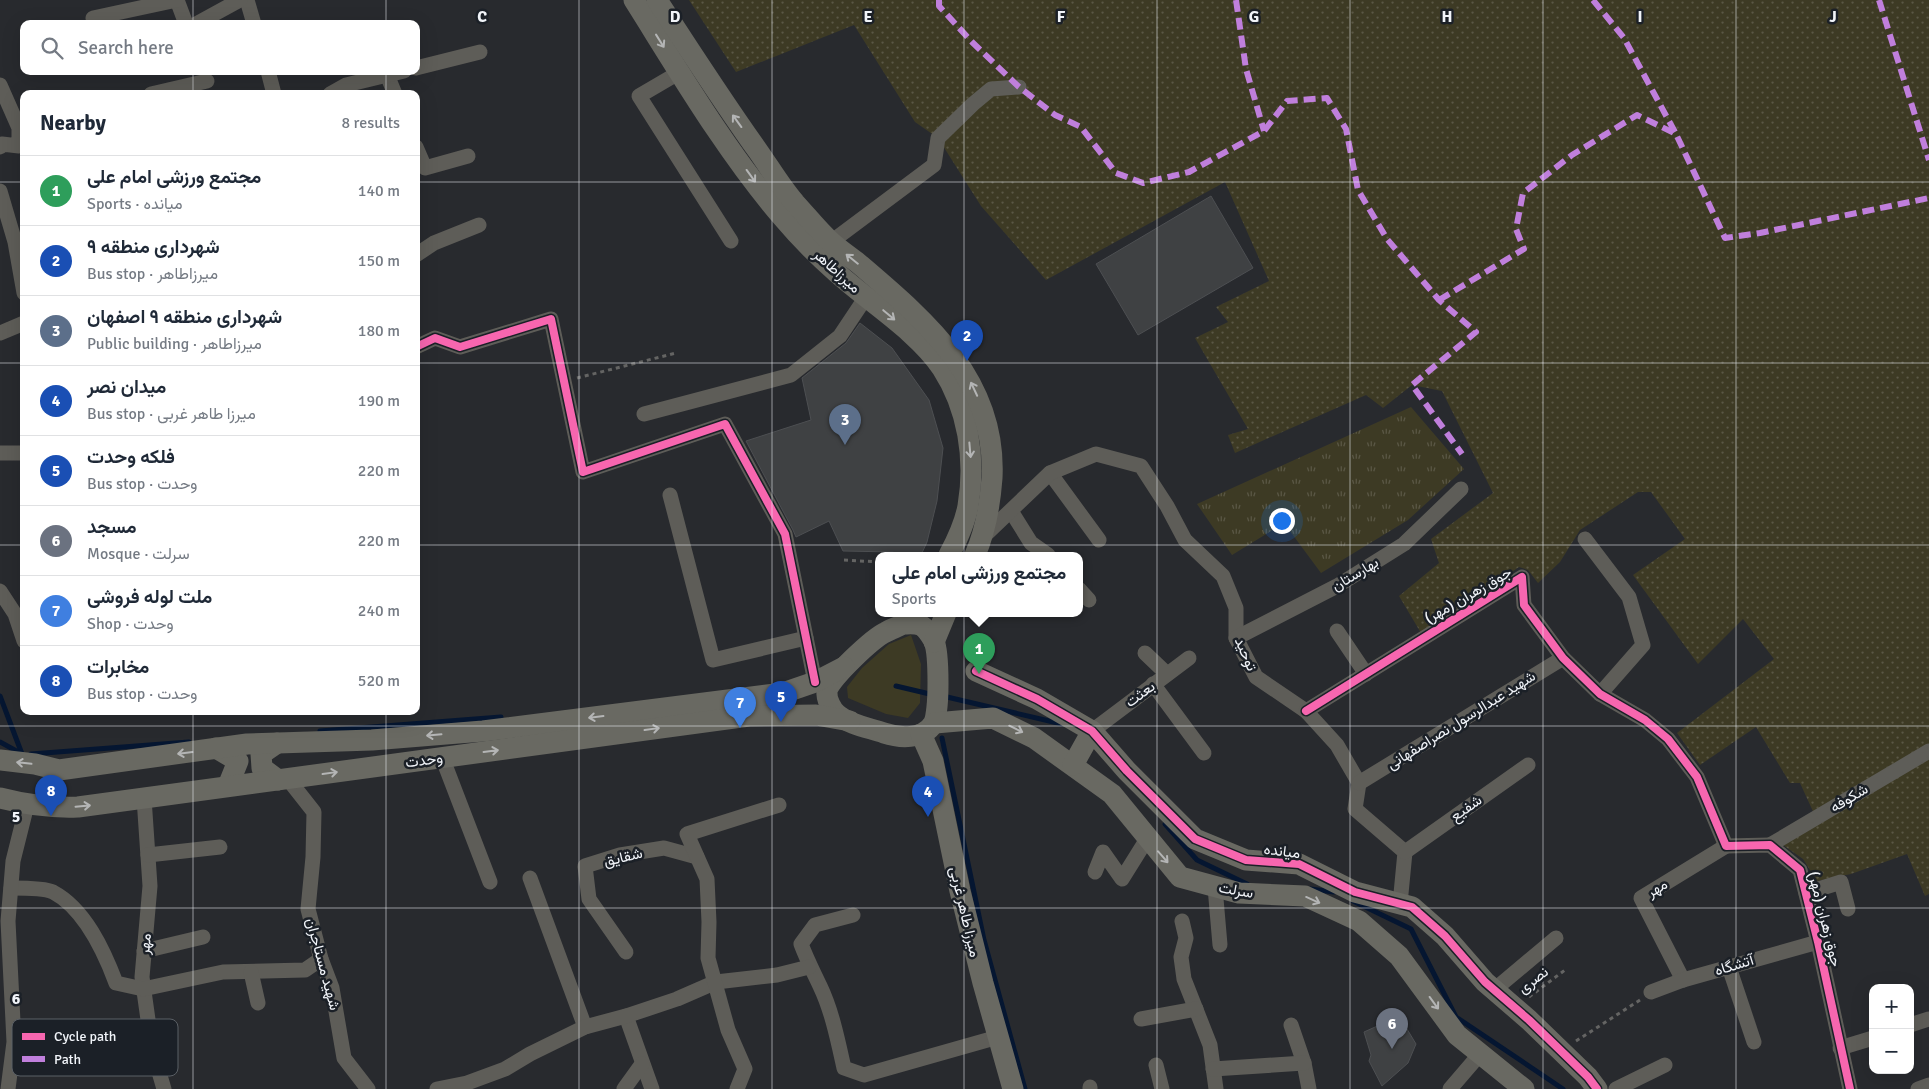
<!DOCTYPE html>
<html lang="en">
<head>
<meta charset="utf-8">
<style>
	:root { --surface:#fff; --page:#f2f2f3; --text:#1f2937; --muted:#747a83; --line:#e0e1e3; --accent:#db2777 }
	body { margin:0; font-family:Signika,Vazirmatn,sans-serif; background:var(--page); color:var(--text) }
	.controls { position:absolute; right:15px; bottom:15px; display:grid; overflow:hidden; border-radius:10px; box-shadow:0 5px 20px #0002 }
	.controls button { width:45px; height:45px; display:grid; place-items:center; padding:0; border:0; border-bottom:1px solid var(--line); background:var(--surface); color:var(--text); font:25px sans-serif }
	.you { position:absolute; left:1281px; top:520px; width:18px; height:18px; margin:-12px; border:4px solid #fff; border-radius:50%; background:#1a73e8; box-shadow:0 0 0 8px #1a73e833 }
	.badge { display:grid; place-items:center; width:32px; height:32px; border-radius:50%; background:var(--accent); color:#fff; font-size:16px; font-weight:700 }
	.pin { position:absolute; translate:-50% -41px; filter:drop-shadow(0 1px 2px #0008) }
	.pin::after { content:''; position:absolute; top:26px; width:18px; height:15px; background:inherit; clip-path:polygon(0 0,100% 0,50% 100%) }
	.popup { position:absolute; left:875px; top:552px; width:208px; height:65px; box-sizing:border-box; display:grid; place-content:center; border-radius:10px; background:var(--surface); filter:drop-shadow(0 1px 4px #0005); font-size:16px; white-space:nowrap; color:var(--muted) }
	.popup b { font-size:19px; color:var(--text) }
	.popup::after { content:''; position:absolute; left:50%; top:100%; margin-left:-10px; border:10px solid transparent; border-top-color:var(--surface) }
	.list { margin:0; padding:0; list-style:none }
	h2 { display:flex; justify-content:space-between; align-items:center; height:65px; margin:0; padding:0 20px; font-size:21px }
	h2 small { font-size:16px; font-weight:400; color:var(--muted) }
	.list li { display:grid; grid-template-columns:32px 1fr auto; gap:15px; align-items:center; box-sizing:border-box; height:70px; padding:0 20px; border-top:1px solid var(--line) }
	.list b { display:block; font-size:19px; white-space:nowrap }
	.list p { margin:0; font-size:16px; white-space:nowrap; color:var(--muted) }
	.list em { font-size:16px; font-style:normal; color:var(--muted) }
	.icon { flex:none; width:28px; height:28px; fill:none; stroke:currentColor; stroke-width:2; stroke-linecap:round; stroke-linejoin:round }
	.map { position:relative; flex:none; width:1929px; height:1089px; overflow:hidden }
	.search { position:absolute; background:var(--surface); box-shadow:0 5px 20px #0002; left:20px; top:20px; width:400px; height:55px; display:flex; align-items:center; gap:12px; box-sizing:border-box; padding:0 18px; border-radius:10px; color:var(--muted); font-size:19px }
	.panel { position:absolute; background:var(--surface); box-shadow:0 5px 20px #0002; left:20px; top:90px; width:400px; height:625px; border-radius:10px }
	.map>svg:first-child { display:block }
	.grass { fill:#3d3a24 }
	.park { fill:url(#park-tufts) }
	.garden { fill:url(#garden-dots) }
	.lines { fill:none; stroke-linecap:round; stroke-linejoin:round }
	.stream { stroke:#051631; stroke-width:5 }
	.building { fill:#3f4143; stroke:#4d4f52 }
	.path { stroke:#646463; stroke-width:3; stroke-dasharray:4 4; stroke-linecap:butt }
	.street { stroke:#5e5d58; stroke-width:15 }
	.secondary { stroke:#696962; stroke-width:21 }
	.quiet { stroke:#c07fdc; stroke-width:6; stroke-dasharray:12 6; stroke-linecap:butt }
	.cycleway-casing { stroke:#1b2027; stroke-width:11 }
	.cycleway { stroke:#f766af; stroke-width:8 }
	.oneway { stroke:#b4b5b5 }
	.grid { fill:none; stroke:#f1f4f9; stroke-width:1; stroke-opacity:0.55 }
	.labels { text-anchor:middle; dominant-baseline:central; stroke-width:5; stroke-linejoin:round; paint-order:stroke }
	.street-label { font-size:15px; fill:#f1f4f9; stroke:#1b2027 }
	.key { fill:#1b2027; stroke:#5b6066; stroke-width:1 }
	.key-label { font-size:14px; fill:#f1f4f9 }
	.grid-label { font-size:16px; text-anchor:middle; font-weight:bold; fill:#f1f4f9; stroke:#1b2027; stroke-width:5; stroke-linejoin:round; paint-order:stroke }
</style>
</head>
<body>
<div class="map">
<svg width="1929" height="1089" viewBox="0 0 1929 1089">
	<defs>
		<pattern id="park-tufts" width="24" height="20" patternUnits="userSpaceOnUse" patternTransform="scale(1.25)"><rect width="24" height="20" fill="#3d3a24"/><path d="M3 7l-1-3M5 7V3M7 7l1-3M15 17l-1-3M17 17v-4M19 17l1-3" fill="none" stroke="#5a5745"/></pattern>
		<pattern id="garden-dots" width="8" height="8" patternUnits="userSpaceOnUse" patternTransform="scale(1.25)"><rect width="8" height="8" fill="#3d3a24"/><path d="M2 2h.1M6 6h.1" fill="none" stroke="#5a5745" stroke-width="1.8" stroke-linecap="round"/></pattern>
	</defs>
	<rect width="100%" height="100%" fill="#282a2e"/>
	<polygon class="grass" points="911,635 921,664 920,703 908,718 886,714 848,698 847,687 862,668 889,644"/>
	<polygon class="park" points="1411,407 1464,469 1408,520 1321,573 1284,523 1232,555 1197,504"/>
	<polygon class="garden" points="689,0 1929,0 1929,894 1925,896 1907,854 1851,874 1817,881 1803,859 1783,845 1816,818 1800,783 1790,783 1756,727 1700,765 1677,733 1774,659 1743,619 1698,664 1633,575 1685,539 1651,492 1638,492 1580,530 1560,562 1538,583 1528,570 1519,567 1421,633 1399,596 1439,563 1431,539 1493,493 1442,391 1412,385 1383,408 1366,395 1235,453 1228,435 1248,429 1195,338 1228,322 1216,307 1269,281 1225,182 1046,280 981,206 938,138 915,122 854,25 736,72"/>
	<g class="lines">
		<g class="stream">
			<polyline points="896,686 934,695"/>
			<polyline points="0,696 22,754"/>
			<polyline points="947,697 1062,724"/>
			<polyline points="320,731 501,717"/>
			<polyline points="942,738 984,940 1025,1089"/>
			<polyline points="0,742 20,753"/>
			<polyline points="31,754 189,742"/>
			<polyline points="1165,824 1197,860 1247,884"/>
			<polyline points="1310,889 1334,892"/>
			<polyline points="1353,901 1411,929 1456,1017 1563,1089"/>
		</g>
	</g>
	<g class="building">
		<polygon points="1211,196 1253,268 1138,335 1096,264"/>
		<polygon points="860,323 892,348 929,400 943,448 937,501 927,542 921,555 898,555 893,552 843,551 829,521 796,537 793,530 746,441 811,420 802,378 846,343"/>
		<polygon points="1393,1019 1395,1025 1404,1024 1416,1044 1408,1063 1382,1086 1369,1061 1371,1055 1364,1032"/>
	</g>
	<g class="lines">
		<g class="path">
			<polyline points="577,378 676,353"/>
			<polyline points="844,560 879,562"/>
			<polyline points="1529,997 1565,970"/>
			<polyline points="1576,1041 1640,1000"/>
		</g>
		<g class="street">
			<polyline points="177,0 186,24"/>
			<polyline points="247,0 254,24"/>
			<polyline points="93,18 177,0"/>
			<polyline points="196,24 240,0"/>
			<polyline points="416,68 480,52"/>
			<polyline points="268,71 274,94"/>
			<polyline points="680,72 639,96 731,241"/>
			<polyline points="387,75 395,94"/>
			<polyline points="0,85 19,128 19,146 2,144 0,147"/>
			<polyline points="151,94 207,81"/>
			<polyline points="330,94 346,85 404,71"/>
			<polyline points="416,147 425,168 468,156"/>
			<polyline points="0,191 15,242 24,293"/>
			<polyline points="831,242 934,165 938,138 973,104 991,89 1019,87"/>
			<polyline points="416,255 434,243 479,225"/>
			<polyline points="0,333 24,323"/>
			<polyline points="416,347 435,338 460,347 551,319 583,472 725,424 785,534 815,682"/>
			<polyline points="644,414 791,375 840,336 866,297"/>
			<polyline points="0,453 24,453"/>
			<polyline points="1050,473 1099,540"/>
			<polyline points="670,495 713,660 806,638"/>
			<polyline points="1011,511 1031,543 1048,555"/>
			<polyline points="983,537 1050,473 1096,454 1141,466 1167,506 1185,540 1223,576 1236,608 1236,638 1256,677 1306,711 1337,745 1359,783 1355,809 1405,852 1400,904"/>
			<polyline points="1585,539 1629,597 1643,645 1600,694"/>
			<polyline points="1079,589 1089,600"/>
			<polyline points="0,591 15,614 24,641"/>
			<polyline points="1337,631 1366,674"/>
			<polyline points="1236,638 1337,586 1404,544 1461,489"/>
			<polyline points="1145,653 1167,674"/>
			<polyline points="1153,684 1204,753"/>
			<polyline points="1306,711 1522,577 1524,605 1563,658 1600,694 1645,720 1668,739 1697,777 1726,846 1770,845 1800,870 1818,942 1850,1089"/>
			<polyline points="1092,731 1189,658"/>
			<polyline points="442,757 490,882"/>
			<polyline points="288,779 314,812 313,857 308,909 321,959 332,988 344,1058 368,1089"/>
			<polyline points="1359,783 1563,658"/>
			<polyline points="144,798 150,886 142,977 152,1048 164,1089"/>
			<polyline points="1770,845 1929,751"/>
			<polyline points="1405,852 1528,765"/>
			<polyline points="148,855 220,847"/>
			<polyline points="1095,872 1103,852 1122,879 1147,839"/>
			<polyline points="530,878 585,1027"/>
			<polyline points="1215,887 1220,945"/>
			<path d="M11 888C21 888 45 888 53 892 85 909 104 951 116 983L143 989 223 972 305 970 321 959"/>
			<polyline points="1806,893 1841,882 1848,909"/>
			<path d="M853 915 815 925 801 944C807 960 813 971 820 986 832 1011 838 1041 844 1068L864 1075 998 1037"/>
			<polyline points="1182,921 1186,938 1181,957 1184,979 1210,1045 1216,1089"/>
			<polyline points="144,951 203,937"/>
			<polyline points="626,952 589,899 585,866 620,855 664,848 697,857"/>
			<polyline points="1729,967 1754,1042"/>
			<polyline points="251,972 258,1003"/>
			<polyline points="1683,980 1641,898 1726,846"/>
			<polyline points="1494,990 1556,938"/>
			<polyline points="1651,992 1683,980 1818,942"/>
			<polyline points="626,1016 652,1089"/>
			<polyline points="1141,1019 1196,1009"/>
			<polyline points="1291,1025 1304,1063 1309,1089"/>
			<polyline points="1910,1025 1929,1019"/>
			<polyline points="1840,1048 1873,1038"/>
			<polyline points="1156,1065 1162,1089"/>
			<polyline points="1213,1069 1304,1063"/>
			<polyline points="1090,1087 1090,1089"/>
			<polyline points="8,1089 14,1042 8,921 13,861 27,805"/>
			<polyline points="437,1089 467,1083 505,1069 530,1054 585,1027 626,1016 677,999 716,982 777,975 809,967"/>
			<polyline points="624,1089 642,1064"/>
			<polyline points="737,1089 745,1069 728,1030 708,958 709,922 707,879 687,834 779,805"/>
			<polyline points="1450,1089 1480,1054"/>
			<polyline points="1616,1089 1665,1065"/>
			<polyline points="1918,1089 1929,1085"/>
		</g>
		<g class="secondary">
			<path d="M634 0C680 73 727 153 783 218 799 237 817 255 836 272 869 302 917 331 942 368 968 408 976 459 968 506 965 523 957 540 949 555"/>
			<path d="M657 0C690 51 723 102 758 151 770 168 781 187 795 203 807 216 818 230 831 242 840 250 849 256 858 263 926 321 997 380 992 478 990 505 986 530 975 555"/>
			<path d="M903 624C909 624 917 623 922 626 927 629 931 636 934 641 939 653 940 714 933 724 923 740 899 738 884 733 870 728 850 725 838 715 832 711 826 699 827 691 830 678 873 638 886 632 891 629 898 627 903 624Z"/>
			<polyline points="934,642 946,613"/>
			<polyline points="976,671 1037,699 1092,731 1127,771 1195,839 1246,860 1299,864 1355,892 1412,907 1445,936 1485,982 1529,1020 1588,1077 1597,1089"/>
			<polyline points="935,723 993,718 1034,738 1112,794 1180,877 1239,893 1305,896 1359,921 1399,956 1457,1035 1524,1089"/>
			<polyline points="921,734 933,761 960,891 983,983 1013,1089"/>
			<polyline points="277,743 261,754 262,768 278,780"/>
			<polyline points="216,748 238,761 228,786"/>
			<polyline points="0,760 35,764 59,770 247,744 372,740 483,731 783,693 815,682 844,667"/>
			<polyline points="1073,765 1092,731"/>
			<path d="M0 798C27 805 51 808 78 807L749 716 816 715 850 721"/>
		</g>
		<g class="quiet">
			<polyline points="939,0 939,6 972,42 1019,87 1055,115 1081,127 1116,173 1143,183 1189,172 1264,131 1287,101 1327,98 1346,129 1358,190 1387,239 1439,300 1476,332 1412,385 1462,454"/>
			<polyline points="1236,0 1246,69 1264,131"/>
			<polyline points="1593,0 1624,38 1676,134"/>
			<polyline points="1879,0 1929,160"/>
			<polyline points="1439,300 1524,249 1516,229 1523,193 1572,155 1637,115 1676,134 1725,238 1760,233 1929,198"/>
		</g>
		<defs>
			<g id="cycleway">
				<polyline points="416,347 435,338 460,347 551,319 583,472 725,424 785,534 815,682"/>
				<polyline points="976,671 1037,699 1092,731 1127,771 1195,839 1246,860 1299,864 1355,892 1412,907 1445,936 1485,982 1529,1020 1588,1077 1597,1089"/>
				<polyline points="1306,711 1522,577 1524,605 1563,658 1600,694 1645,720 1668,739 1697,777 1726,846 1770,845 1800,870 1818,942 1850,1089"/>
			</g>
		</defs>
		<use href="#cycleway" class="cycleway-casing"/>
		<use href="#cycleway" class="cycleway"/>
	</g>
	<defs><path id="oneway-shaft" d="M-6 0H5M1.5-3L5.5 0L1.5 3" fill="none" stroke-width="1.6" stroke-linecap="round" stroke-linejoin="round" transform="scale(1.25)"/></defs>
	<g class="oneway">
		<use href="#oneway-shaft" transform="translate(660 41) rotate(58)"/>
		<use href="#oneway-shaft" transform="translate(737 121) rotate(-126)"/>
		<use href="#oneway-shaft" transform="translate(751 176) rotate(54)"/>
		<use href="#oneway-shaft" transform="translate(852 259) rotate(-141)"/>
		<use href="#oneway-shaft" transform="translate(889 315) rotate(40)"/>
		<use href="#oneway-shaft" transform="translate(974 389) rotate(-115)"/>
		<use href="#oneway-shaft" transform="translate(970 450) rotate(85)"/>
		<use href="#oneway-shaft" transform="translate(596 717) rotate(173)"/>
		<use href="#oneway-shaft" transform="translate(652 729) rotate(-8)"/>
		<use href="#oneway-shaft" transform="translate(1016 729) rotate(26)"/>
		<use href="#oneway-shaft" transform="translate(434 735) rotate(175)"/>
		<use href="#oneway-shaft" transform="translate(491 751) rotate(-7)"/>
		<use href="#oneway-shaft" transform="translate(185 753) rotate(173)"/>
		<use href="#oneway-shaft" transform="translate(24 763) rotate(-174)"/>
		<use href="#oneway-shaft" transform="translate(330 773) rotate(-8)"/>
		<use href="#oneway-shaft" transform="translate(83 806) rotate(-5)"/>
		<use href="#oneway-shaft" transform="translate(1163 857) rotate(49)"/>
		<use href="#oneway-shaft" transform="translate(1313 900) rotate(24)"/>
		<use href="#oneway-shaft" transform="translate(1434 1003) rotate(54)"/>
	</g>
	<path class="grid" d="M193 0V24M386 0V24M579 0V1089M772 0V1089M964 0V1089M1157 0V1089M1350 0V1089M1543 0V1089M1736 0V1089M193 71V94M386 71V94M0 182H24M416 182H1929M0 363H24M416 363H1929M0 545H24M416 545H1929M193 711V1089M386 711V1089M0 726H1929M0 908H1929"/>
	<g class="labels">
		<g class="street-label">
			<text transform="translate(837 271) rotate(42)">میرزاطاهر</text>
			<text transform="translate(1355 574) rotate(-31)">بهارستان</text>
			<text transform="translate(1468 595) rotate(-30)">جوق زهران (مهر)</text>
			<text transform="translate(1246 654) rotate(67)">توحید</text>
			<text transform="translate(1140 694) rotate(-37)">بعثت</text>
			<text transform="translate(1461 720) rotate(-32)">شهید عبدالرسول نصراصفهانی</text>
			<text transform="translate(424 760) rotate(-8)">وحدت</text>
			<text transform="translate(1849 798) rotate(-31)">شکوفه</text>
			<text transform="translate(1466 808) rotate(-35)">شفیع</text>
			<text transform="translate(1282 851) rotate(7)">میانده</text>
			<text transform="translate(623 857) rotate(-13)">شقایق</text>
			<text transform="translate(1657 888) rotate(-31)">مهر</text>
			<text transform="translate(1236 890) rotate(10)">سرلت</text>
			<text transform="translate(965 912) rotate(77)">میرزا طاهر غربی</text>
			<text transform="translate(1825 919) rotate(76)">جوق زهران (مهر)</text>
			<text transform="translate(145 944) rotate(-85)">مهر</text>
			<text transform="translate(323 964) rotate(75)">شهید مستاجران</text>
			<text transform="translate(1734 965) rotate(-17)">آتشگاه</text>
			<text transform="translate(1533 980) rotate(-38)">نصری</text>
		</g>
	</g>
	<rect x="12" y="1019" width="166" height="57" rx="8" class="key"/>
	<rect x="22" y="1033" width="23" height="7" fill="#f766af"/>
	<rect x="22" y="1056" width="23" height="6" fill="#c07fdc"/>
	<g class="key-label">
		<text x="54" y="1041">Cycle path</text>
		<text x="54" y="1064">Path</text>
	</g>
	<g class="grid-label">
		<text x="482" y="22">C</text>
		<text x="675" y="22">D</text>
		<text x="868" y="22">E</text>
		<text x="1061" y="22">F</text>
		<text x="1254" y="22">G</text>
		<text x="1447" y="22">H</text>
		<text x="1640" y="22">I</text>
		<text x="1833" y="22">J</text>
		<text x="16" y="822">5</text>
		<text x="16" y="1004">6</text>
	</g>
</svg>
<div class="controls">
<button>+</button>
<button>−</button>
</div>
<div class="you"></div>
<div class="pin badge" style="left:979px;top:674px;background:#2e9e5b">1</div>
<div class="popup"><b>مجتمع ورزشی امام علی</b>Sports</div>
<div class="pin badge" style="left:967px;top:361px;background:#1a4fb4">2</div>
<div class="pin badge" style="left:845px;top:445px;background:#5c6f8a">3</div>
<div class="pin badge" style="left:928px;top:817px;background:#1a4fb4">4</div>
<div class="pin badge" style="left:781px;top:722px;background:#1a4fb4">5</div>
<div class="pin badge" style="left:1392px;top:1049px;background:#6b7280">6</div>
<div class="pin badge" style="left:740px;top:728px;background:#3f7fe0">7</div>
<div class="pin badge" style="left:51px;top:816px;background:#1a4fb4">8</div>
<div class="search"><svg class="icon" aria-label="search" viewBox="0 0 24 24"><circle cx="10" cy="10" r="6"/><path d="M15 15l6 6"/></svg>Search here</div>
<section class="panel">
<h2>Nearby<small>8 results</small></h2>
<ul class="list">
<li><span class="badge" style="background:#2e9e5b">1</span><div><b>مجتمع ورزشی امام علی</b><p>Sports · میانده</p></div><em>140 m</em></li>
<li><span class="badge" style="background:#1a4fb4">2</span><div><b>شهرداری منطقه ۹</b><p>Bus stop · میرزاطاهر</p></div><em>150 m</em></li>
<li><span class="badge" style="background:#5c6f8a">3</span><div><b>شهرداری منطقه ۹ اصفهان</b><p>Public building · میرزاطاهر</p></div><em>180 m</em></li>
<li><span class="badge" style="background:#1a4fb4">4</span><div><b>میدان نصر</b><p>Bus stop · میرزا طاهر غربی</p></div><em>190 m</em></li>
<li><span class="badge" style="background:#1a4fb4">5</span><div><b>فلکه وحدت</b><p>Bus stop · وحدت</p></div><em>220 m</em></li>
<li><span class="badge" style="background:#6b7280">6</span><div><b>مسجد</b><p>Mosque · سرلت</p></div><em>220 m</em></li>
<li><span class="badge" style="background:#3f7fe0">7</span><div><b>ملت لوله فروشی</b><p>Shop · وحدت</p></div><em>240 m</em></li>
<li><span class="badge" style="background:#1a4fb4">8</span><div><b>مخابرات</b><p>Bus stop · وحدت</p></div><em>520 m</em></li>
</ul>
</section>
</div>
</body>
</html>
